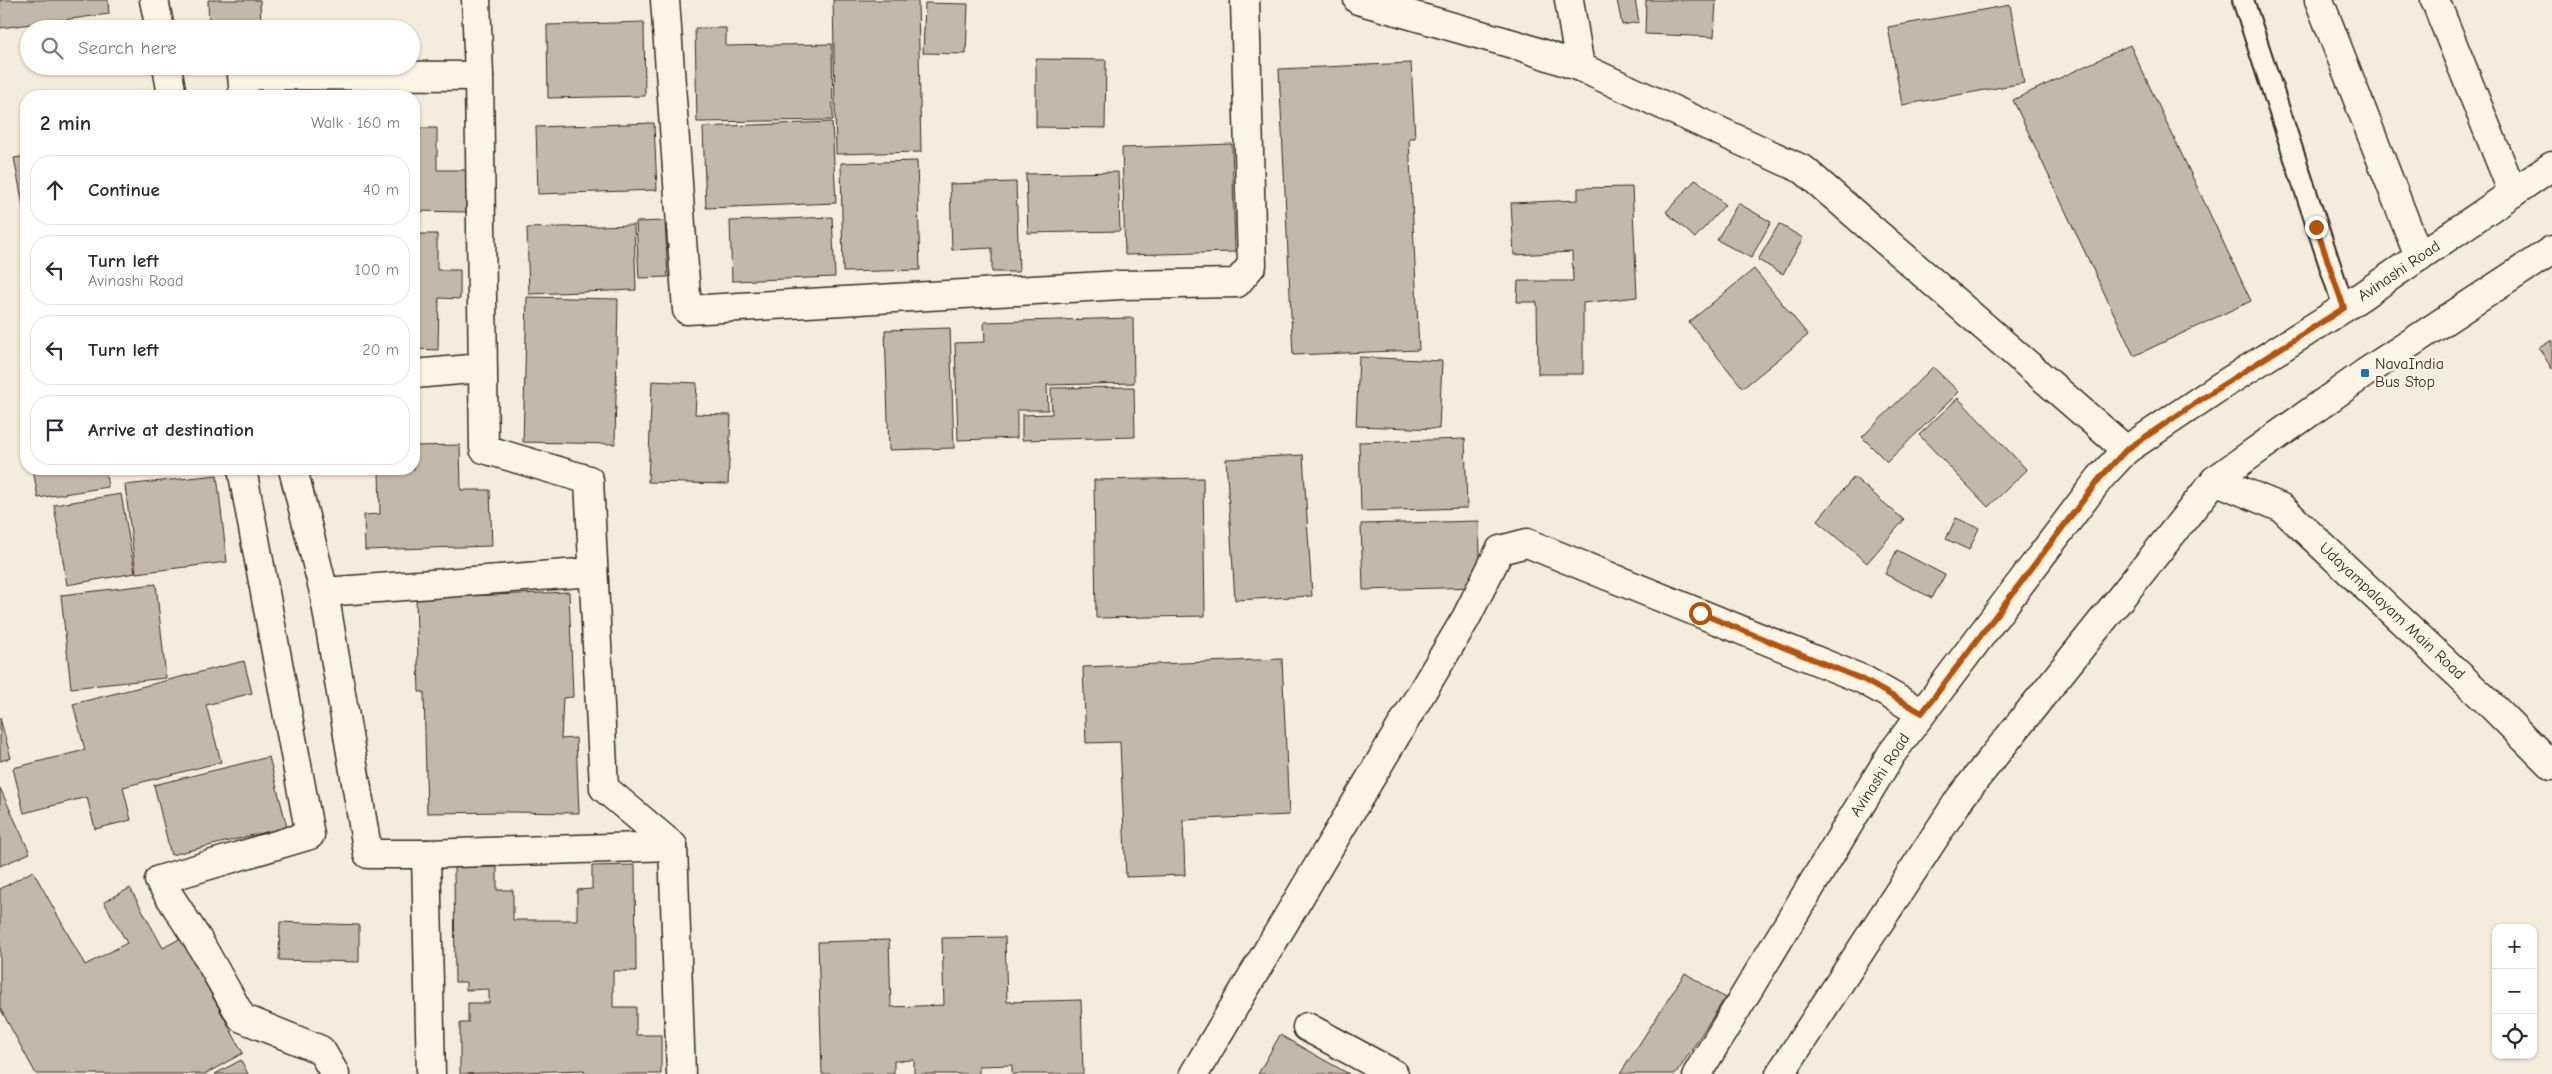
<!DOCTYPE html>
<html lang="en">
<head>
<meta charset="utf-8">
<style>
	:root { --surface:#fff; --page:#f2f2f3; --text:#2b2b33; --muted:#7c7c81; --line:#e1e1e2 }
	body { margin:0; font-family:"Comic Neue",sans-serif; background:var(--page); color:var(--text) }
	.controls { position:absolute; right:15px; bottom:15px; display:grid; overflow:hidden; border-radius:10px; box-shadow:0 1px 4px #0004 }
	.controls button { width:45px; height:45px; display:grid; place-items:center; padding:0; border:0; border-bottom:1px solid var(--line); background:var(--surface); color:var(--text); font:25px sans-serif }
	.stop { position:absolute; width:15px; height:15px; margin:-11px; border:4px solid #b45309; border-radius:50%; background:#fff }
	.stop.end { background:#b45309; border-color:#fff; box-shadow:0 1px 5px #0008 }
	.list { margin:0; padding:0; list-style:none }
	h2 { display:flex; justify-content:space-between; align-items:center; height:65px; margin:0; padding:0 20px; font-size:21px }
	h2 small { font-size:16px; font-weight:400; color:var(--muted) }
	.list li { display:grid; grid-template-columns:32px 1fr auto; gap:15px; align-items:center; box-sizing:border-box; height:70px; margin:0 10px 10px; padding:0 10px; border:1px solid var(--line); border-radius:20px }
	.list b { display:block; font-size:19px; white-space:nowrap }
	.list p { margin:0; font-size:16px; white-space:nowrap; color:var(--muted) }
	.list em { font-size:16px; font-style:normal; color:var(--muted) }
	.icon { flex:none; width:28px; height:28px; fill:none; stroke:currentColor; stroke-width:2; stroke-linecap:round; stroke-linejoin:round }
	.map { position:relative; flex:none; width:2552px; height:1074px; overflow:hidden }
	.search { position:absolute; background:var(--surface); box-shadow:0 1px 4px #0004; left:20px; top:20px; width:400px; height:55px; display:flex; align-items:center; gap:12px; box-sizing:border-box; padding:0 18px; border-radius:28px; color:var(--muted); font-size:19px }
	.panel { position:absolute; background:var(--surface); box-shadow:0 1px 4px #0004; left:20px; top:90px; width:400px; height:385px; border-radius:20px }
	.map>svg:first-child { display:block }
	.building { fill:#c3b9aa; stroke:#3b2a1e }
	.lines { fill:none; stroke-linecap:round; stroke-linejoin:round }
	.lane-casing { stroke:#3b2a1e; stroke-width:24 }
	.street-casing { stroke:#3b2a1e; stroke-width:31 }
	.secondary-casing { stroke:#3b2a1e; stroke-width:31 }
	.primary-casing { stroke:#3b2a1e; stroke-width:31 }
	.lane { stroke:#fcf5e5; stroke-width:20 }
	.street { stroke:#fcf5e5; stroke-width:28 }
	.secondary { stroke:#fcf5e5; stroke-width:28 }
	.primary { stroke:#fcf5e5; stroke-width:28 }
	.route { stroke:#b45309; stroke-width:6 }
	.poi-dot { fill:#1f6fb2; stroke:#fcf5e5; stroke-width:2 }
	.labels { text-anchor:middle; dominant-baseline:central; stroke-width:4; stroke-linejoin:round; paint-order:stroke }
	.street-label { font-size:16px; fill:#3b2a1e; stroke:#fcf5e5 }
	.poi-label { font-size:16px; fill:#3b2a1e; stroke:#fcf5e5; text-anchor:start }
</style>
</head>
<body>
<div class="map">
<svg width="2552" height="1074" viewBox="0 0 2552 1074">
	<rect width="100%" height="100%" fill="#f4eddd"/>
	<filter id="ink" filterUnits="userSpaceOnUse"><feTurbulence type="fractalNoise" baseFrequency=".02" numOctaves="2"/><feDisplacementMap in="SourceGraphic" scale="10" xChannelSelector="R" yChannelSelector="G"/><feConvolveMatrix kernelMatrix="1 2 1 2 8 2 1 2 1" color-interpolation-filters="sRGB"/></filter>
	<g filter="url(#ink)">
		<g class="building">
			<polygon points="0,0 108,0 109,14 0,28"/>
			<polygon points="208,0 260,0 261,29 209,29"/>
			<polygon points="833,0 918,0 921,152 836,154"/>
			<polygon points="1617,0 1635,0 1639,22 1622,25"/>
			<polygon points="1646,0 1716,0 1714,37 1645,34"/>
			<polygon points="925,3 968,4 966,54 923,53"/>
			<polygon points="2010,5 2024,83 1902,105 1888,27"/>
			<polygon points="644,22 645,96 548,98 547,25"/>
			<polygon points="695,28 726,28 726,46 832,44 833,120 697,122"/>
			<polygon points="2130,45 2251,301 2134,356 2013,100"/>
			<polygon points="1036,59 1106,60 1105,128 1036,127"/>
			<polygon points="1411,63 1415,138 1409,138 1419,350 1293,355 1279,69"/>
			<polygon points="832,122 836,203 706,208 703,127"/>
			<polygon points="654,123 657,190 538,194 536,127"/>
			<polygon points="414,128 437,128 437,170 466,170 466,212 414,211 414,234 437,234 437,270 460,270 460,299 439,298 438,350 414,349"/>
			<polygon points="1232,144 1235,252 1125,255 1122,148"/>
			<polygon points="26,156 26,221 14,158"/>
			<polygon points="917,161 920,270 843,272 841,163"/>
			<polygon points="1118,172 1120,231 1028,233 1026,174"/>
			<polygon points="1696,179 1725,205 1695,238 1666,212"/>
			<polygon points="1016,182 1019,272 992,272 992,248 952,250 950,184"/>
			<polygon points="1632,187 1637,297 1583,303 1583,374 1538,374 1537,302 1517,302 1518,281 1573,281 1572,252 1514,255 1511,203 1578,200 1578,188"/>
			<polygon points="1738,203 1771,222 1751,258 1717,240"/>
			<polygon points="832,217 835,277 732,281 730,221"/>
			<polygon points="665,221 668,277 639,278 636,222"/>
			<polygon points="1779,224 1803,238 1783,274 1758,260"/>
			<polygon points="634,225 636,290 529,294 527,228"/>
			<polygon points="1754,269 1808,335 1743,388 1689,322"/>
			<polygon points="527,297 618,299 615,444 523,442"/>
			<polygon points="1133,318 1134,383 1047,385 1048,410 1017,410 1017,438 958,440 955,343 985,342 984,322"/>
			<polygon points="950,328 954,448 889,450 885,330"/>
			<polygon points="2552,340 2552,369 2539,348"/>
			<polygon points="1359,357 1442,361 1439,429 1356,426"/>
			<polygon points="1933,367 1959,392 1887,462 1862,437"/>
			<polygon points="652,381 697,383 695,414 731,415 728,484 648,482"/>
			<polygon points="1134,387 1135,437 1022,440 1022,415 1052,414 1051,388"/>
			<polygon points="1958,398 2027,470 1988,507 1919,435"/>
			<polygon points="1465,439 1467,508 1361,511 1359,442"/>
			<polygon points="460,445 461,490 490,490 492,546 365,550 364,515 380,514 379,469 414,469 414,446"/>
			<polygon points="1303,455 1312,596 1235,600 1226,459"/>
			<polygon points="33,469 105,469 108,487 38,498"/>
			<polygon points="217,475 227,562 136,573 125,485"/>
			<polygon points="1854,477 1904,520 1867,563 1817,521"/>
			<polygon points="1203,478 1205,616 1096,618 1094,480"/>
			<polygon points="121,494 135,573 67,585 54,505"/>
			<polygon points="1956,518 1979,528 1969,550 1946,539"/>
			<polygon points="1479,521 1481,587 1363,590 1361,524"/>
			<polygon points="1897,550 1945,575 1932,598 1885,574"/>
			<polygon points="156,584 166,678 71,688 61,595"/>
			<polygon points="569,592 573,697 563,698 561,739 576,738 579,813 508,812 427,813 424,692 419,692 416,598"/>
			<polygon points="1282,659 1289,815 1183,820 1185,875 1126,877 1120,742 1086,743 1083,667"/>
			<polygon points="244,661 252,693 206,705 221,762 123,787 131,820 95,829 87,797 24,813 13,768 85,750 73,704"/>
			<polygon points="0,718 11,758 0,761"/>
			<polygon points="269,757 287,827 171,855 154,785"/>
			<polygon points="0,788 30,853 0,866"/>
			<polygon points="635,865 636,971 613,971 613,1007 636,1007 636,1035 661,1035 661,1074 584,1074 584,1070 460,1074 460,1023 468,1023 468,1003 489,1003 489,989 466,990 466,982 455,982 454,867 497,867 497,890 513,890 513,920 577,920 577,890 592,889 592,866"/>
			<polygon points="33,871 85,965 127,943 104,902 130,888 163,948 181,938 243,1053 205,1074 36,1074 0,1008 0,889"/>
			<polygon points="280,922 359,925 359,962 279,960"/>
			<polygon points="1005,937 1007,1002 1081,1000 1083,1074 1012,1074 1012,1065 979,1066 979,1074 914,1074 914,1060 894,1061 894,1074 822,1074 818,942 889,940 891,1007 944,1005 942,938"/>
			<polygon points="1685,973 1725,998 1676,1074 1620,1074"/>
			<polygon points="1280,1035 1349,1074 1258,1074"/>
			<polygon points="241,1060 248,1074 215,1074"/>
		</g>
		<g class="lines">
			<defs>
				<polyline id="lane" points="2243,0 2344,308"/>
				<g id="street">
					<polyline points="154,0 160,29"/>
					<polyline points="476,0 479,76 484,449 589,480 604,788 673,846 681,1074"/>
					<polyline points="665,0 687,310 1121,285 1237,283 1252,265 1245,0"/>
					<polyline points="1569,0 1580,67"/>
					<polyline points="2319,0 2419,257"/>
					<polyline points="2435,0 2513,193"/>
					<polyline points="167,66 172,96"/>
					<polyline points="244,96 242,75 479,76"/>
					<polyline points="414,374 482,368"/>
					<polyline points="242,469 310,835 159,880 198,940 242,1018 321,1050 335,1074"/>
					<polyline points="293,469 324,592 368,854 426,854 431,1074"/>
					<polyline points="2215,480 2282,508 2490,704 2552,766"/>
					<polyline points="324,592 593,572"/>
					<polyline points="426,854 673,846"/>
					<polyline points="1307,1027 1394,1074"/>
					<polyline points="1194,1074 1466,618 1500,550 1527,543 1864,680 1922,713"/>
				</g>
				<polyline id="secondary" points="1358,0 1520,46 1580,67 1804,170 2126,450"/>
				<g id="primary">
					<polyline points="1697,1074 1892,753 2100,478 2126,450 2218,388 2344,308 2552,166"/>
					<polyline points="1780,1074 1961,797 2215,480 2365,373 2552,250"/>
				</g>
			</defs>
			<use href="#lane" class="lane-casing"/>
			<use href="#street" class="street-casing"/>
			<use href="#secondary" class="secondary-casing"/>
			<use href="#primary" class="primary-casing"/>
			<use href="#lane" class="lane"/>
			<use href="#street" class="street"/>
			<use href="#secondary" class="secondary"/>
			<use href="#primary" class="primary"/>
		</g>
	</g>
	<g class="lines" filter="url(#ink)">
		<polyline class="route" points="1700,613 1864,680 1922,713 2100,478 2126,450 2218,388 2344,308 2316,227"/>
	</g>
	<rect class="poi-dot" x="2360" y="368" width="10" height="10" rx="2.5"/>
	<g class="labels">
		<g class="street-label">
			<text transform="translate(2399 271) rotate(-34)">Avinashi Road</text>
			<text transform="translate(2392 611) rotate(43)">Udayampalayam Main Road</text>
			<text transform="translate(1880 775) rotate(-57)">Avinashi Road</text>
		</g>
		<g class="poi-label">
			<text x="2375" y="364">NavaIndia<tspan x="2375" dy="18">Bus Stop</tspan></text>
		</g>
	</g>
</svg>
<div class="controls">
<button>+</button>
<button>−</button>
<button><svg class="icon" aria-label="locate" viewBox="0 0 24 24"><circle cx="12" cy="12" r="6"/><path d="M12 2v4M12 18v4M2 12h4M18 12h4"/></svg></button>
</div>
<div class="stop" style="left:1700px;top:613px"></div>
<div class="stop end" style="left:2316px;top:227px"></div>
<div class="search"><svg class="icon" aria-label="search" viewBox="0 0 24 24"><circle cx="10" cy="10" r="6"/><path d="M15 15l6 6"/></svg>Search here</div>
<section class="panel">
<h2>2 min<small>Walk · 160 m</small></h2>
<ul class="list">
<li><svg class="icon" aria-label="ahead" viewBox="0 0 24 24"><path d="M12 20V5M6 11l6-6 6 6"/></svg><div><b>Continue</b></div><em>40 m</em></li>
<li><svg class="icon" aria-label="left" viewBox="0 0 24 24"><path d="M17 20v-9H6M10 6l-5 5 5 5"/></svg><div><b>Turn left</b><p>Avinashi Road</p></div><em>100 m</em></li>
<li><svg class="icon" aria-label="left" viewBox="0 0 24 24"><path d="M17 20v-9H6M10 6l-5 5 5 5"/></svg><div><b>Turn left</b></div><em>20 m</em></li>
<li><svg class="icon" aria-label="arrive" viewBox="0 0 24 24"><path d="M6 21V4h12l-3 4 3 4H6"/></svg><div><b>Arrive at destination</b></div></li>
</ul>
</section>
</div>
</body>
</html>
